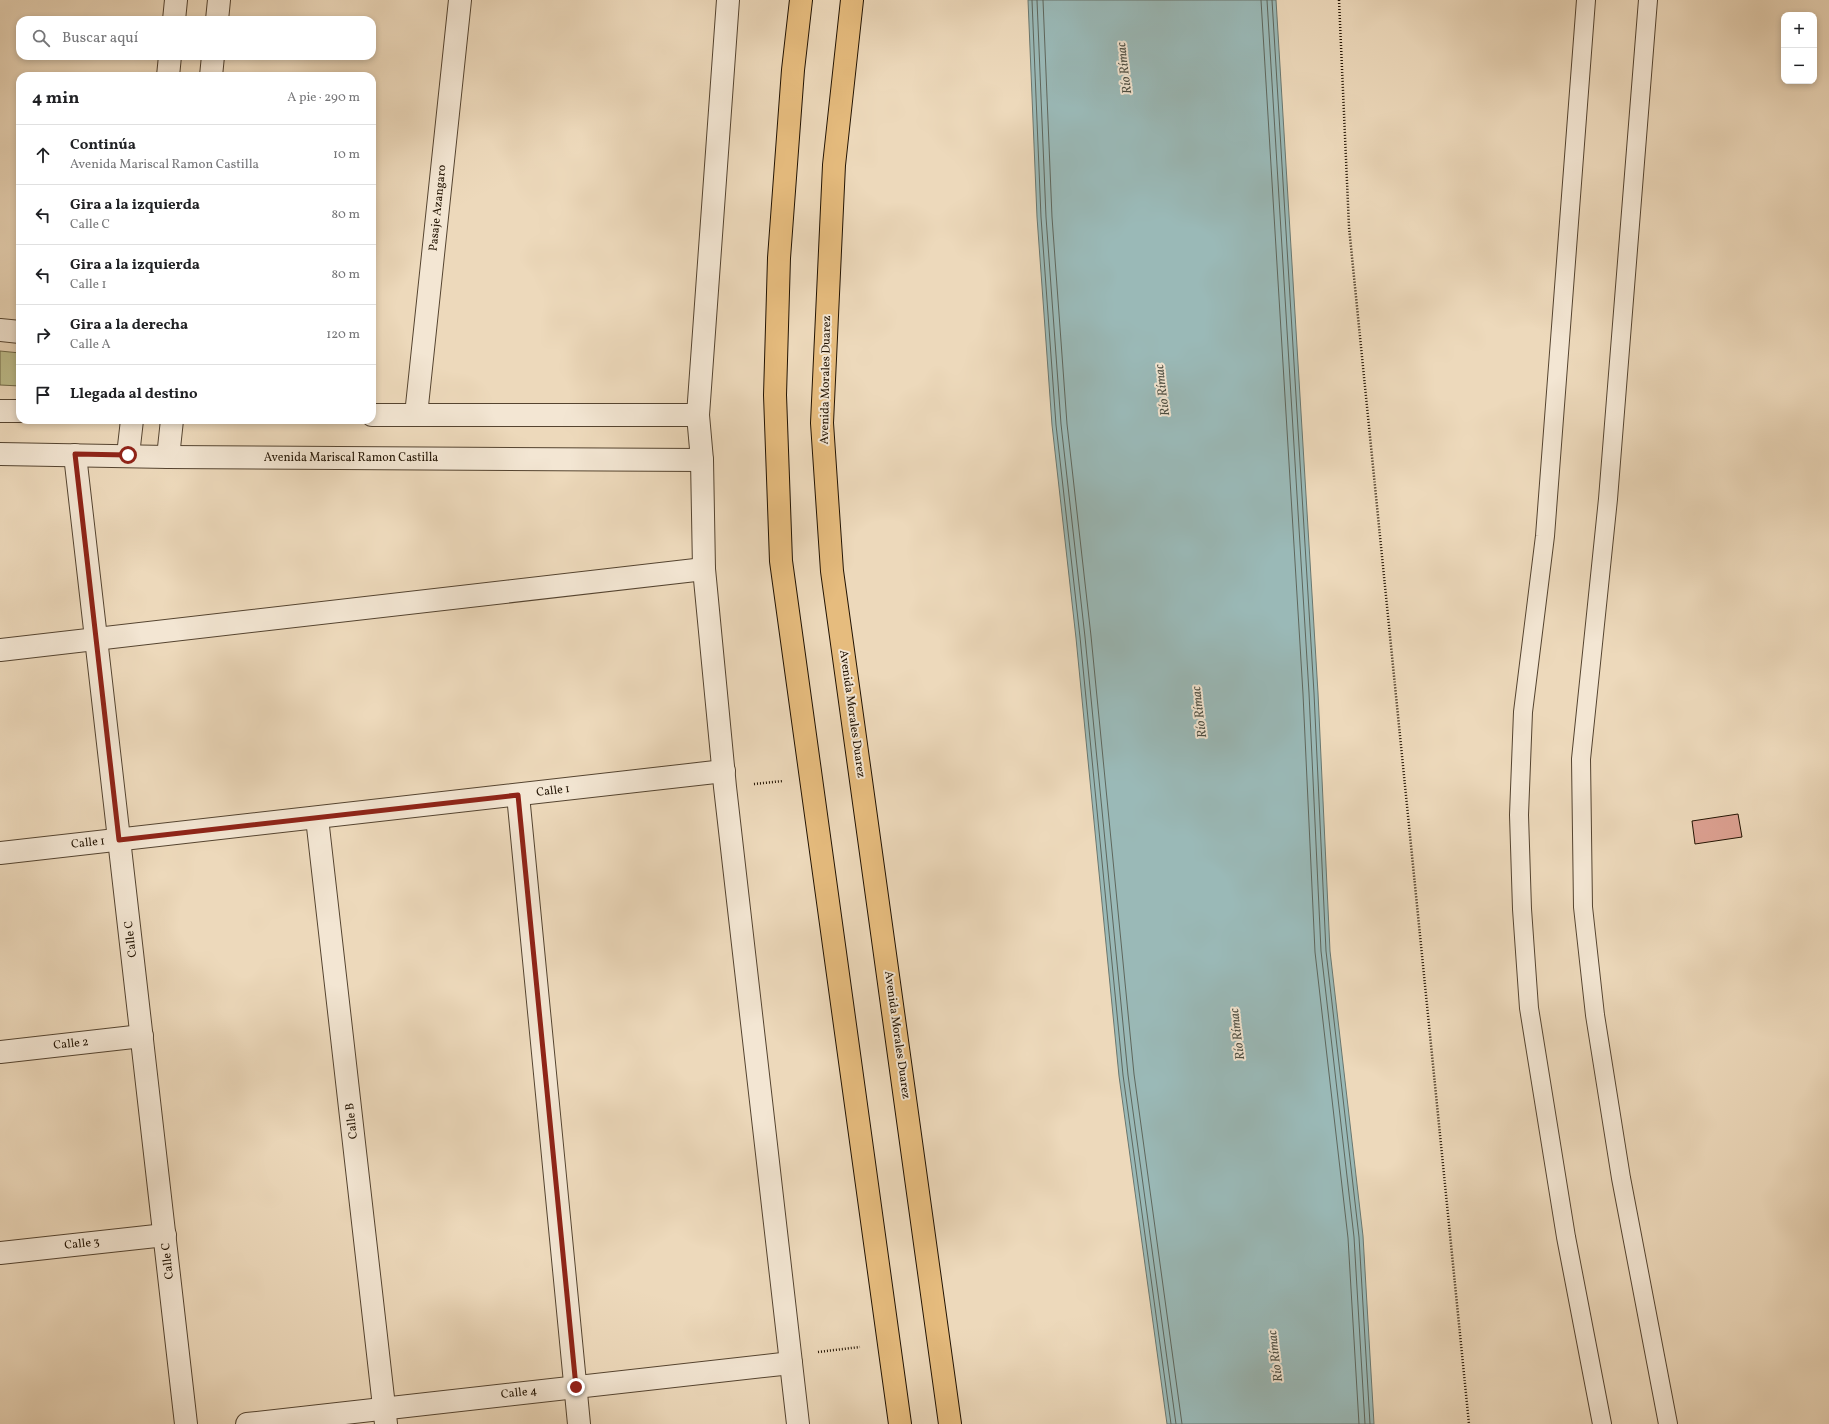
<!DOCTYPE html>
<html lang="es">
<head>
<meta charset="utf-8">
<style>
	:root { --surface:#fff; --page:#f6f6f6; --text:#202124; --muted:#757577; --line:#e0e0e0 }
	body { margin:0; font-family:Vollkorn,serif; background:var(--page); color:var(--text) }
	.controls { position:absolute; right:12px; top:12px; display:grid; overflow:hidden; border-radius:8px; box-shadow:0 2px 6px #0003 }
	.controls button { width:36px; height:36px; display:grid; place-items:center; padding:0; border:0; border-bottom:1px solid var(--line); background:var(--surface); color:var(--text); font:20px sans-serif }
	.stop { position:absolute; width:12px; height:12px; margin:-9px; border:3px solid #8f2418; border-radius:50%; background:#fff }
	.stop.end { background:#8f2418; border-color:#fff; box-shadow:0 1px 4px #0008 }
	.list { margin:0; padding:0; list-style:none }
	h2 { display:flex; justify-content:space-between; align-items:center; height:52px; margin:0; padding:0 16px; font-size:17px }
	h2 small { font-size:13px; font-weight:400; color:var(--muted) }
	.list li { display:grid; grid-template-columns:26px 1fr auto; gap:12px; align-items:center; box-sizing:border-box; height:60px; padding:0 16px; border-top:1px solid var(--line) }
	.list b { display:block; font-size:15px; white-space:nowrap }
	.list p { margin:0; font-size:13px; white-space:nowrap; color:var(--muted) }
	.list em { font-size:13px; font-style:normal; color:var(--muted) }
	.icon { flex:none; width:22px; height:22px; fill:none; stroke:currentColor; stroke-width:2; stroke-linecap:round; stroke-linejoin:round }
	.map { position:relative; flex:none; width:1829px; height:1424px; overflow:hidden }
	.search { position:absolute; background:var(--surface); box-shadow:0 2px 6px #0003; left:16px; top:16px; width:360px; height:44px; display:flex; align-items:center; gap:10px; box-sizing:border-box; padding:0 14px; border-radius:12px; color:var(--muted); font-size:15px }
	.panel { position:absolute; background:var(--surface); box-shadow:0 2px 6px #0003; left:16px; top:72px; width:360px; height:352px; border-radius:12px }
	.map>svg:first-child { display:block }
	.green { fill:#bebe8c; stroke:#706847 }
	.water { fill:#9ab9b7; stroke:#6a776f }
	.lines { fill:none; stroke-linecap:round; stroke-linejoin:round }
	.shore { stroke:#5e665c; stroke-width:1 }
	.building { fill:#dda192; stroke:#221302 }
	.service-casing { stroke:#554430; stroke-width:20 }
	.minor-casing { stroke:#554430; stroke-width:24 }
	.trunk-casing { stroke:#221302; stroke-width:24 }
	.path { stroke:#221302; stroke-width:2.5; stroke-dasharray:1 2; stroke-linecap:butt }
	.service { stroke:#f3e6d3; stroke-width:18 }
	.minor { stroke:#f3e6d3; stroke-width:22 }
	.trunk { stroke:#e6bc7e; stroke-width:22 }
	.route { stroke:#8f2418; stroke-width:5 }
	.labels { text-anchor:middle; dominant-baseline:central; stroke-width:4; stroke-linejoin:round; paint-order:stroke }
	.street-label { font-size:12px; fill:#221302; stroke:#f3e6d3 }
	.water-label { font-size:13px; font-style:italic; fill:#4c4d41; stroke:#f3e6d3 }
</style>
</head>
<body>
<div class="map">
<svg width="1829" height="1424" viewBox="0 0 1829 1424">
	<rect width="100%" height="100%" fill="#edd9bb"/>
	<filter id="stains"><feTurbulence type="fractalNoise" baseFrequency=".005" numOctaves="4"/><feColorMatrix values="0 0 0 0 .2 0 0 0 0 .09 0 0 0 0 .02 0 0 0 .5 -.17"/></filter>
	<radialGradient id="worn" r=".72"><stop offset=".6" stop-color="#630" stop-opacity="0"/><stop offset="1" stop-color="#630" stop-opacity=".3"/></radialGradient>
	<polygon class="green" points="0,351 20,353 20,386 0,385"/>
	<polygon class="water" points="1028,0 1276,0 1318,693 1330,951 1363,1236 1374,1424 1167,1424 1119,1076 1076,638 1052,425 1037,217"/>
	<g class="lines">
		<g class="shore">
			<polyline points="1032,0 1041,217 1056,425 1080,637 1123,1075 1171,1424"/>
			<polyline points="1037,0 1046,217 1061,424 1085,637 1128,1075 1176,1424"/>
			<polyline points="1043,0 1052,217 1067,424 1091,636 1134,1074 1182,1424"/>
			<polyline points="1261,0 1303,694 1315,952 1348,1238 1359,1424"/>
			<polyline points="1267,0 1309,693 1321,951 1354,1237 1365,1424"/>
			<polyline points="1272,0 1314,693 1326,951 1359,1237 1370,1424"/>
		</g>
	</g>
	<polygon class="building" points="1738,814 1742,837 1695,844 1692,821"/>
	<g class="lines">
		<defs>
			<g id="service">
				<polyline points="1586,0 1545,536 1523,712 1519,815 1522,909 1529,1008 1566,1237 1602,1424"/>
				<polyline points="1648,0 1608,499 1581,759 1583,907 1595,1015 1621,1178 1668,1424"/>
			</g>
			<g id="minor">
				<polyline points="728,0 698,415 702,460 704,569 725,787 798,1424"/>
				<polyline points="174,20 176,0"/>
				<polyline points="217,20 219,0"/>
				<polyline points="168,76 170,56"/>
				<polyline points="211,76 213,56"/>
				<polyline points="0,330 20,332"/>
				<polyline points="0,411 20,411"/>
				<polyline points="372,415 698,415"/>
				<polyline points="416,415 460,0"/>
				<polyline points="0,454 168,457 702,460"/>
				<polyline points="75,455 186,1424"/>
				<polyline points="128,455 132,420"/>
				<polyline points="168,457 172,420"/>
				<polyline points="0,650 704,569"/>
				<polyline points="518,795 579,1424"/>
				<polyline points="317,818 386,1424"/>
				<polyline points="0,853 724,771"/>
				<polyline points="0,1052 142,1036"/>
				<polyline points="0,1253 165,1235"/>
				<polyline points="247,1424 791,1363"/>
			</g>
			<g id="trunk">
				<polyline points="801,0 793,70 779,258 775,395 781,561 900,1424"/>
				<polyline points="852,0 834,165 822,423 832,571 950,1424"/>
			</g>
		</defs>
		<use href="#service" class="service-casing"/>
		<use href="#minor" class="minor-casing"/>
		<use href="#trunk" class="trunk-casing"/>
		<g class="path">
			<polyline points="1339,0 1349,227 1469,1424"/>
			<polyline points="754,784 783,781"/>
			<polyline points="818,1352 860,1347"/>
		</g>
		<use href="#service" class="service"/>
		<use href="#minor" class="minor"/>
		<use href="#trunk" class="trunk"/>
	</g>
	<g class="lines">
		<polyline class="route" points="128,455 75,454 119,840 518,795 576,1387"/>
	</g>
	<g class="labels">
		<g class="street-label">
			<text transform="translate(438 208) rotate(-84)">Pasaje Azangaro</text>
			<text transform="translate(826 380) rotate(-89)">Avenida Morales Duarez</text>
			<text x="351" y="458">Avenida Mariscal Ramon Castilla</text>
			<text transform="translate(852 714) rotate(82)">Avenida Morales Duarez</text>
			<text transform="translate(553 791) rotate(-7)">Calle 1</text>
			<text transform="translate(88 843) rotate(-6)">Calle 1</text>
			<text transform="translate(131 939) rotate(-97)">Calle C</text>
			<text transform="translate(897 1035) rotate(82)">Avenida Morales Duarez</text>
			<text transform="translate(71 1044) rotate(-6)">Calle 2</text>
			<text transform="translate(352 1121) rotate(-96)">Calle B</text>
			<text transform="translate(82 1244) rotate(-6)">Calle 3</text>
			<text transform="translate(168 1261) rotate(-96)">Calle C</text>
			<text transform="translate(519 1393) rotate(-6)">Calle 4</text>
		</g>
		<g class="water-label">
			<text transform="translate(1125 68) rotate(-97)">Río Rímac</text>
			<text transform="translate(1163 390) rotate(-97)">Río Rímac</text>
			<text transform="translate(1200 712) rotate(-97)">Río Rímac</text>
			<text transform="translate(1238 1034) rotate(-97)">Río Rímac</text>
			<text transform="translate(1276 1356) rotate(-97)">Río Rímac</text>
		</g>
	</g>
	<rect width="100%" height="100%" filter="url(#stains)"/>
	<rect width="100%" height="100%" fill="url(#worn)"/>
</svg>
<div class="controls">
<button>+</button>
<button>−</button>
</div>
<div class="stop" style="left:128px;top:455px"></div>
<div class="stop end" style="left:576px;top:1387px"></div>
<div class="search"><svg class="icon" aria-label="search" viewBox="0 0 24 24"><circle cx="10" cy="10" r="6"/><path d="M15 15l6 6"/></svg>Buscar aquí</div>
<section class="panel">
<h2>4 min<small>A pie · 290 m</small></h2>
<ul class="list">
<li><svg class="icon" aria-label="ahead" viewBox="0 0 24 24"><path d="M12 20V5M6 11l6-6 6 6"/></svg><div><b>Continúa</b><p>Avenida Mariscal Ramon Castilla</p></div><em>10 m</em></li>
<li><svg class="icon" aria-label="left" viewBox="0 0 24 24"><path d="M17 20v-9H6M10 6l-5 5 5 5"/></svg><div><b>Gira a la izquierda</b><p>Calle C</p></div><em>80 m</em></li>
<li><svg class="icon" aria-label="left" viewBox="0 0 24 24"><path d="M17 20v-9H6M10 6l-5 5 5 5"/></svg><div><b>Gira a la izquierda</b><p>Calle 1</p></div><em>80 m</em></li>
<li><svg class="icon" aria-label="right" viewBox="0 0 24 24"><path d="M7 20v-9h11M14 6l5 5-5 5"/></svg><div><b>Gira a la derecha</b><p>Calle A</p></div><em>120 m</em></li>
<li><svg class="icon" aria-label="arrive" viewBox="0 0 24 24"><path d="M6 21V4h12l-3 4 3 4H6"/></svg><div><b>Llegada al destino</b></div></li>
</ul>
</section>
</div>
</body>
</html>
